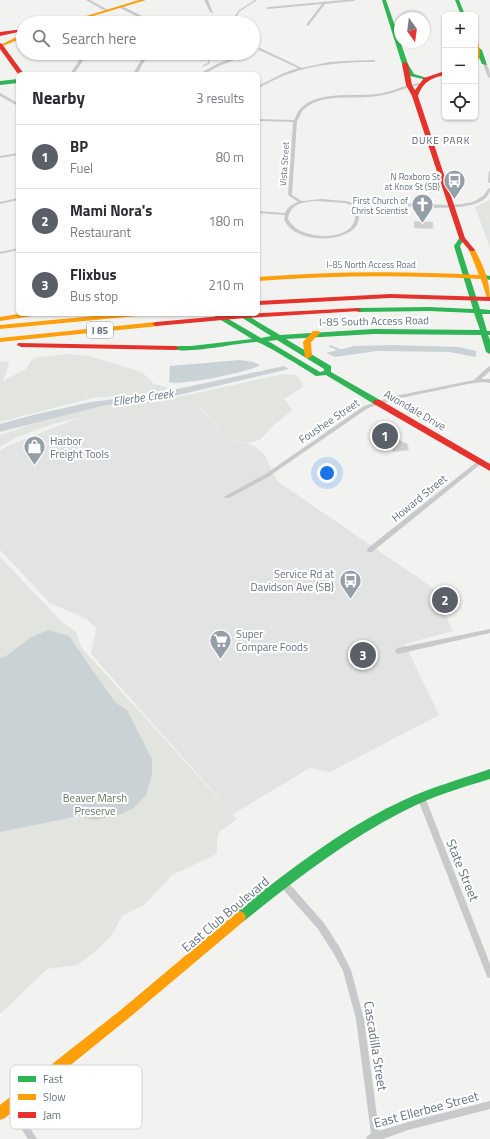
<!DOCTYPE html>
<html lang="en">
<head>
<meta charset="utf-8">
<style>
	:root { --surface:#fff; --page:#f2f2f3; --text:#2b2b33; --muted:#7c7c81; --line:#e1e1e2; --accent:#5b5f67 }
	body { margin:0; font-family:"Titillium Web",sans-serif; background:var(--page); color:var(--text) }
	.controls { position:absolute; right:12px; top:12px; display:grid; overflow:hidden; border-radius:6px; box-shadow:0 1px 3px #0004 }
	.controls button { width:36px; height:36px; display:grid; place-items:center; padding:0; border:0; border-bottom:1px solid var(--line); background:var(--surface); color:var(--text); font:20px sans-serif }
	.compass { position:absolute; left:394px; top:12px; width:36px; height:36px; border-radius:50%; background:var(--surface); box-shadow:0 1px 3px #0004; rotate:166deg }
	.you { position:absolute; left:327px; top:473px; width:14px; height:14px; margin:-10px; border:3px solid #fff; border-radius:50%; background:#1a73e8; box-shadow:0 0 0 6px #1a73e833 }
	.badge { display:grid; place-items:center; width:26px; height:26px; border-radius:50%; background:var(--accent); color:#fff; font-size:13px; font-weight:700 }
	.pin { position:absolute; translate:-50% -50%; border:2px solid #fff; box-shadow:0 1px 4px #0006 }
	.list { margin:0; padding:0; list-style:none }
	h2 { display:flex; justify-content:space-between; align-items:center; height:52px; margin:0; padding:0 16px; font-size:17px }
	h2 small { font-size:13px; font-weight:400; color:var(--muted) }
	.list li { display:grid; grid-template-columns:26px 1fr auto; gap:12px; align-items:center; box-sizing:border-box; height:64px; padding:0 16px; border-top:1px solid var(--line) }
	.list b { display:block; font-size:15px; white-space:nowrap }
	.list p { margin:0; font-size:13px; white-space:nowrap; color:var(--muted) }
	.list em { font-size:13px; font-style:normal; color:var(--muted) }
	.icon { flex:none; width:22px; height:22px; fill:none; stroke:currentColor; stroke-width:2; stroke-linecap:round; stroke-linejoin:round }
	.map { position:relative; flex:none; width:490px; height:1139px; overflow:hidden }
	.search { position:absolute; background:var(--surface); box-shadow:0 1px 3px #0004; left:16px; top:16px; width:244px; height:44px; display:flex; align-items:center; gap:10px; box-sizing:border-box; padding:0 14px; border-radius:22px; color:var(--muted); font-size:15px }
	.panel { position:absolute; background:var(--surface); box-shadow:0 1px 3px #0004; left:16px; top:72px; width:244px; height:244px; border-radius:6px }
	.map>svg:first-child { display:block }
	.built { fill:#e2e4e3 }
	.green { fill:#e2e5df }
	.water { fill:#cbd2d5 }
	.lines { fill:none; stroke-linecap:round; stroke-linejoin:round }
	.stream-far1 { stroke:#cbd2d5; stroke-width:1.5 }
	.stream { stroke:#cbd2d5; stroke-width:2 }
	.building { fill:#cdcecd; stroke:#e2e2e0 }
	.street { fill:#c8c9ca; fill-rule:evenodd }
	.fast { fill:#30b455; fill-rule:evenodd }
	.slow { fill:#ff9f0a; fill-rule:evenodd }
	.jam { fill:#e5322d; fill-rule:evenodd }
	.labels { text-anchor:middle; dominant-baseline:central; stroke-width:4; stroke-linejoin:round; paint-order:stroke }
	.far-street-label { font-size:9px; fill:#63727f; stroke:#fff }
	.far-poi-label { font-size:9px; fill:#63727f; stroke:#fff; text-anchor:end }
	.far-neighbourhood-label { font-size:10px; letter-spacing:1px; fill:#515b65; stroke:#fff }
	.shield { fill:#fff; stroke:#929ca5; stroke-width:1 }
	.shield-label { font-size:10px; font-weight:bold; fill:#63727f }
	.street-label { font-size:11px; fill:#63727f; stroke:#fff }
	.poi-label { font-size:11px; fill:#63727f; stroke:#fff; text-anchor:start }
	.park-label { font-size:11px; fill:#657762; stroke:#fff }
	.water-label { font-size:12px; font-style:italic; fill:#647a84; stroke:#fff }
	.near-street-label { font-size:13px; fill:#63727f; stroke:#fff }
	.key { fill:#fff; stroke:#d0d5d9; stroke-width:1 }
	.key-label { font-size:11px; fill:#63727f }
</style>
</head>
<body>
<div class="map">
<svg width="490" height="1139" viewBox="0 0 490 1139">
	<rect width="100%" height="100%" fill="#f2f3f0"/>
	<polygon class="built" points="191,398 223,434 233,441 251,444 265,455 277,481 433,588 453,631 405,644 439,715 330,772 310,768 233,814 91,654 96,628 87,619 50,603 0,550 0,451 7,446 74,420"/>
	<g class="green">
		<polygon points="490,200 490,248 475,207"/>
		<polygon points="69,354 89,356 142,372 154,384 168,387 165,390 152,393 92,398 0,422 0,361 8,362 9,365 3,381 26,369 31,361 38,357"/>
		<path d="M283 374 296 375 299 378 303 387 284 399 293 410 274 425 260 440 248 443 235 441 224 435 202 409 185 400 87 418C66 417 18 435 0 447V435L39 422 97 407 164 400Z"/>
		<polygon points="0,557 61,621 77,633 81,647 237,819 219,832 217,842 217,854 172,875 144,905 122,916 112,935 95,952 77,965 47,969 0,1014"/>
	</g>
	<g class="water">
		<polygon points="392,345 459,347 476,351 476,357 449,352 377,351 335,357 326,353 354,346"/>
		<path d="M240 360 253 362 260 365C249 372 181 386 169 382L170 366Z"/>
		<polygon points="284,366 289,369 166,398 102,406 0,432 0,424 33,415 91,402 154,394"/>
		<polygon points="48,630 69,636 105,688 116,703 127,710 152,759 152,775 146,795 135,807 119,815 95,820 79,816 0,832 0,658 6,656 30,638"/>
	</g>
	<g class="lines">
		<g class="stream-far1">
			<polyline points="232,23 239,11 256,0"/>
			<polyline points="203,66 209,63 208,53"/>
		</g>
		<polyline class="stream" points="330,346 342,351"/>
	</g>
	<g class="building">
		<polygon points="414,221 433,222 433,229 414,228"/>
		<polygon points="388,428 394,431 391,434 404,443 407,443 409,450 393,452 389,437 380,443 373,438"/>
		<polygon points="444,588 455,611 446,612 435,589"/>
	</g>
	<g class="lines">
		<g class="street">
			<polygon points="86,0 90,0 110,11 107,12"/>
			<polygon points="204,0 208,0 213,13 210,12"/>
			<polygon points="344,0 356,0 354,1 325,4 308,26 306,25 322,4 268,9 266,8 268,7"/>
			<polygon points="120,6 122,6 148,19 157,22 155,23 146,21 120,8"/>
			<path d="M260 48 302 68 329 62 344 61 374 60 376 61 374 62C344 62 314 64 286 75 276 78 267 84 258 88V86L284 73 298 68 259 50 258 49Z"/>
			<polygon points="84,53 88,53 74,74 70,74"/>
			<polygon points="145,53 149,53 137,74 133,74"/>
			<polygon points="247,53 252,53 219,66 204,74 199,74 217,64"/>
			<path d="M485 63C489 66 490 73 490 78L488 77 483 64Z"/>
			<path d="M419 83 421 84 420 85C406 87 393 94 378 96 355 100 321 92 303 110 301 113 299 118 297 121L292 195 302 201 321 199 345 201 358 204 390 203 447 205 462 204 473 202 483 196 489 188H490C490 217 409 206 390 205 380 205 369 206 359 206 359 212 360 219 357 225 345 243 303 242 289 227 287 225 285 221 284 219L285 215 258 213V211L285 213C287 207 293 204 298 202L288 195 293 122 258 121V119L294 120C296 116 297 112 300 109 318 90 353 97 377 94 392 92 404 85 419 83ZM314 201 345 203 355 206C355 211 356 217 354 222 347 240 313 238 299 230 294 227 291 224 288 219 291 204 300 203 314 201Z"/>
			<polygon points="0,93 18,103 18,106 0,96"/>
			<polygon points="18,153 18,155 0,158 0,156"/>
			<polygon points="489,171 490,171 490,183 488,182"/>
			<polygon points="18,198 18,200 0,204 0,202"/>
			<polygon points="18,248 18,250 0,254 0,252"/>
			<polygon points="490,366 490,371 481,379 490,379 490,383 483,382 468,384 396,399 368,408 268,477 229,498 225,498 224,497 225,496 264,475 364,406 395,396 474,380 488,367"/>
			<polygon points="480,460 483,462 482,463 372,552 368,552 367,550 368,548 478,461"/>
			<polygon points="490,629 490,633 398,654 396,653 395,651 396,649 398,648"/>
			<polygon points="421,794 424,795 425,797 490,964 490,978 487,977 486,974 417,797 418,795"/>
			<polygon points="283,879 286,880 324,923 340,948 351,970 364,1019 379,1131 408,1122 490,1101 490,1109 408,1130 383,1139 366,1139 367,1136 371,1134 356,1019 343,971 334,954 318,929 280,886 279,883 280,880"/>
			<polygon points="11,1101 14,1102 37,1139 28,1139 8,1108 7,1105 8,1102"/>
		</g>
		<g class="fast">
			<polygon points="382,0 386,0 408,64 414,74 427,78 427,80 410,76 402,64"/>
			<polygon points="455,0 459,0 465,15 461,15"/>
			<polygon points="479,48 482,50 487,65 482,64 476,50"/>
			<polygon points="18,79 18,83 0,85 0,81"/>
			<path d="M462 236 465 238 460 246 480 309 490 310V314H482L487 331H490V335H488L490 340V354L486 352 481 335 374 334 286 339 331 366V372L380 400 381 402 380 404H374L326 375 316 376C307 370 263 343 257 342 241 342 181 356 171 348L175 346H191L252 339 211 314H220L261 338 271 336 236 314H245L280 335 374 329 480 330 474 313 429 311 358 312 354 310 358 308 429 307 473 309 454 246 460 237ZM277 340 324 369V371L320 372 268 341Z"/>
			<polygon points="484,275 490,276 490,280 482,278 481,277"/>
			<path d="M490 769V779C460 788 430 797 402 812 345 841 294 881 244 921L240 923 236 921 234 917C239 907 259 894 268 887 310 855 355 822 404 800 432 787 461 779 490 769Z"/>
		</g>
		<g class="slow">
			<polygon points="139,0 146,0 70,23 63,23"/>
			<polygon points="23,34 23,38 0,47 0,45"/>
			<path d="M475 39 478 41C479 49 483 58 475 64Z"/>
			<path d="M472 248 475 250C484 267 490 281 490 300L487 298 481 279C406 275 332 275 258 281V277C332 271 405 271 479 275L469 250Z"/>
			<polygon points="18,314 36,314 32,316 0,321 0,317"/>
			<polygon points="115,314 141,314 137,316 0,329 0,325"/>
			<polygon points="156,322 159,322 159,326 0,342 0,338"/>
			<polygon points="313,331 319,331 320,333 311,342 312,356 308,358 305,358 303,342"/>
			<polygon points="240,911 244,913 246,917 244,921 130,1017 5,1118 0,1120 0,1105 122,1009 236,913"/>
		</g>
		<g class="jam">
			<polygon points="23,29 23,31 0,36 0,32"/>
			<polygon points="0,43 2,44 24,74 18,74 0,49"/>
			<path d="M405 62 408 64 412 85 415 90 424 78 445 71V75C431 78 423 82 418 96L465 238 475 250 474 251H470L459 238 412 96 406 85 402 64Z"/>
			<polygon points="390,294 490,297 490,301 390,298 258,305 258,301"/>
			<polygon points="358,308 362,310 360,311 245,318 156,326 152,324 156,322 244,314"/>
			<polygon points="18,343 175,346 179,348 175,350 21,347 17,345"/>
			<polygon points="374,400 380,400 490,464 490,471 374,404 373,402"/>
		</g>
	</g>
	<defs>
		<symbol id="bus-pin" viewBox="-11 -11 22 30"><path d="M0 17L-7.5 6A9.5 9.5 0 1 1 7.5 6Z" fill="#959fa7" stroke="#fff"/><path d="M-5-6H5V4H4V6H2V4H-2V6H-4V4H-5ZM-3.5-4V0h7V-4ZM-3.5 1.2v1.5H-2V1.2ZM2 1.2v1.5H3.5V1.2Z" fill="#fff"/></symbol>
		<symbol id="church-pin" viewBox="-11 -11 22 30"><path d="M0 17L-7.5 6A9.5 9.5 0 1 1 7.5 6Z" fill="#959fa7" stroke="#fff"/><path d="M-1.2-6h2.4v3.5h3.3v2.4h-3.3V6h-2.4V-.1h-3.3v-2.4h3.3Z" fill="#fff"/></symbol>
		<symbol id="shop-pin" viewBox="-11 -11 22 30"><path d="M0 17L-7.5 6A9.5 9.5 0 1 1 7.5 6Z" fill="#959fa7" stroke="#fff"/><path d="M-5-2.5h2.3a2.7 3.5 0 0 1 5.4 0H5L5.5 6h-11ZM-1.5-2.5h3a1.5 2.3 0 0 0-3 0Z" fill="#fff"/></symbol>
		<symbol id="supermarket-pin" viewBox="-11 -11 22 30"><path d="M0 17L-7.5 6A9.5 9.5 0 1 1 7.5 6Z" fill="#959fa7" stroke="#fff"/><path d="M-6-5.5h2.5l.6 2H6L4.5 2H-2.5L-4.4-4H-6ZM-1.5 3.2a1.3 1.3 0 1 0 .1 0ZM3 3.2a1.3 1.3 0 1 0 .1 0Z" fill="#fff"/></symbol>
	</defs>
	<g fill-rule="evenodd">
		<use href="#bus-pin" x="442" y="168" width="25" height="34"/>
		<use href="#church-pin" x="410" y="192" width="25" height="34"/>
		<use href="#shop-pin" x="22" y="434" width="25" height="34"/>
		<use href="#bus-pin" x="338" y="568" width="25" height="34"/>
		<use href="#supermarket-pin" x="208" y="628" width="25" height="34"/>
	</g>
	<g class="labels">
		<g class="far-street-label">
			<text transform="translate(284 164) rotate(-86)">Vista Street</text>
			<text x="371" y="264">I-85 North Access Road</text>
		</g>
		<g class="far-poi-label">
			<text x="440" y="176">N Roxboro St<tspan x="440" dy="10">at Knox St (SB)</tspan></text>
			<text x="408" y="200">First Church of<tspan x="408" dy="10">Christ Scientist</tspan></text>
		</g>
		<g class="far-neighbourhood-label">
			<text x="441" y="140">DUKE PARK</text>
		</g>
		<rect class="shield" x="87" y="322" width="26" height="16" rx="3"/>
		<g class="shield-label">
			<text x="100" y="330">I 85</text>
		</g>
		<g class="street-label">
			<text transform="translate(374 321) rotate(-1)">I-85 South Access Road</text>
			<text transform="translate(415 410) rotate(30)">Avondale Drive</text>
			<text transform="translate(329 421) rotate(-34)">Foushee Street</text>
			<text transform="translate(419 498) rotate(-39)">Howard Street</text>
		</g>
		<g class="poi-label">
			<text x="50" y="441">Harbor<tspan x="50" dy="13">Freight Tools</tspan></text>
			<text x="334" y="574" text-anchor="end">Service Rd at<tspan x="334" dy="13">Davidson Ave (SB)</tspan></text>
			<text x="236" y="634">Super<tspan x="236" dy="13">Compare Foods</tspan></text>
		</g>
		<g class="park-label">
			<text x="95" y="798">Beaver Marsh<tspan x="95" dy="13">Preserve</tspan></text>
		</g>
		<g class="water-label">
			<text transform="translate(143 397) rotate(-8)">Ellerbe Creek</text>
		</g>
		<g class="near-street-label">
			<text transform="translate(463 870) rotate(68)">State Street</text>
			<text transform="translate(225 914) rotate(-40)">East Club Boulevard</text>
			<text transform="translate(376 1046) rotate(81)">Cascadilla Street</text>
			<text transform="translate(426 1109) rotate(-15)">East Ellerbee Street</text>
		</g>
	</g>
	<rect x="10" y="1065" width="132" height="64" rx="6" class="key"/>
	<rect x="18" y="1076" width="18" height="6" fill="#30b455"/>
	<rect x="18" y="1094" width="18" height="6" fill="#ff9f0a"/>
	<rect x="18" y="1112" width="18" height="6" fill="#e5322d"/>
	<g class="key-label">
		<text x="43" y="1083">Fast</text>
		<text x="43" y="1101">Slow</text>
		<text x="43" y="1119">Jam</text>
	</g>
</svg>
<div class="controls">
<button>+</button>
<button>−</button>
<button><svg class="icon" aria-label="locate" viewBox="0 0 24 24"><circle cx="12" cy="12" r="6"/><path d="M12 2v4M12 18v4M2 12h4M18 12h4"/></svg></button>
</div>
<svg class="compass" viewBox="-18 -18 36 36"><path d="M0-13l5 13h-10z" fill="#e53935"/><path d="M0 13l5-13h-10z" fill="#7c7c81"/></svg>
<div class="you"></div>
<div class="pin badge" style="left:385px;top:436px">1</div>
<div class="pin badge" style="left:445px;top:600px">2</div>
<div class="pin badge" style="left:363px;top:655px">3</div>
<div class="search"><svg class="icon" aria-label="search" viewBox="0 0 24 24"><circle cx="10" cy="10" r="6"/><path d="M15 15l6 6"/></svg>Search here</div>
<section class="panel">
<h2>Nearby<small>3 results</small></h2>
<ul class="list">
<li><span class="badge">1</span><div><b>BP</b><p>Fuel</p></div><em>80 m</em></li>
<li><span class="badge">2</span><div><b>Mami Nora's</b><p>Restaurant</p></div><em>180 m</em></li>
<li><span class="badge">3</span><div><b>Flixbus</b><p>Bus stop</p></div><em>210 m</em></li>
</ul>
</section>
</div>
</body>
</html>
